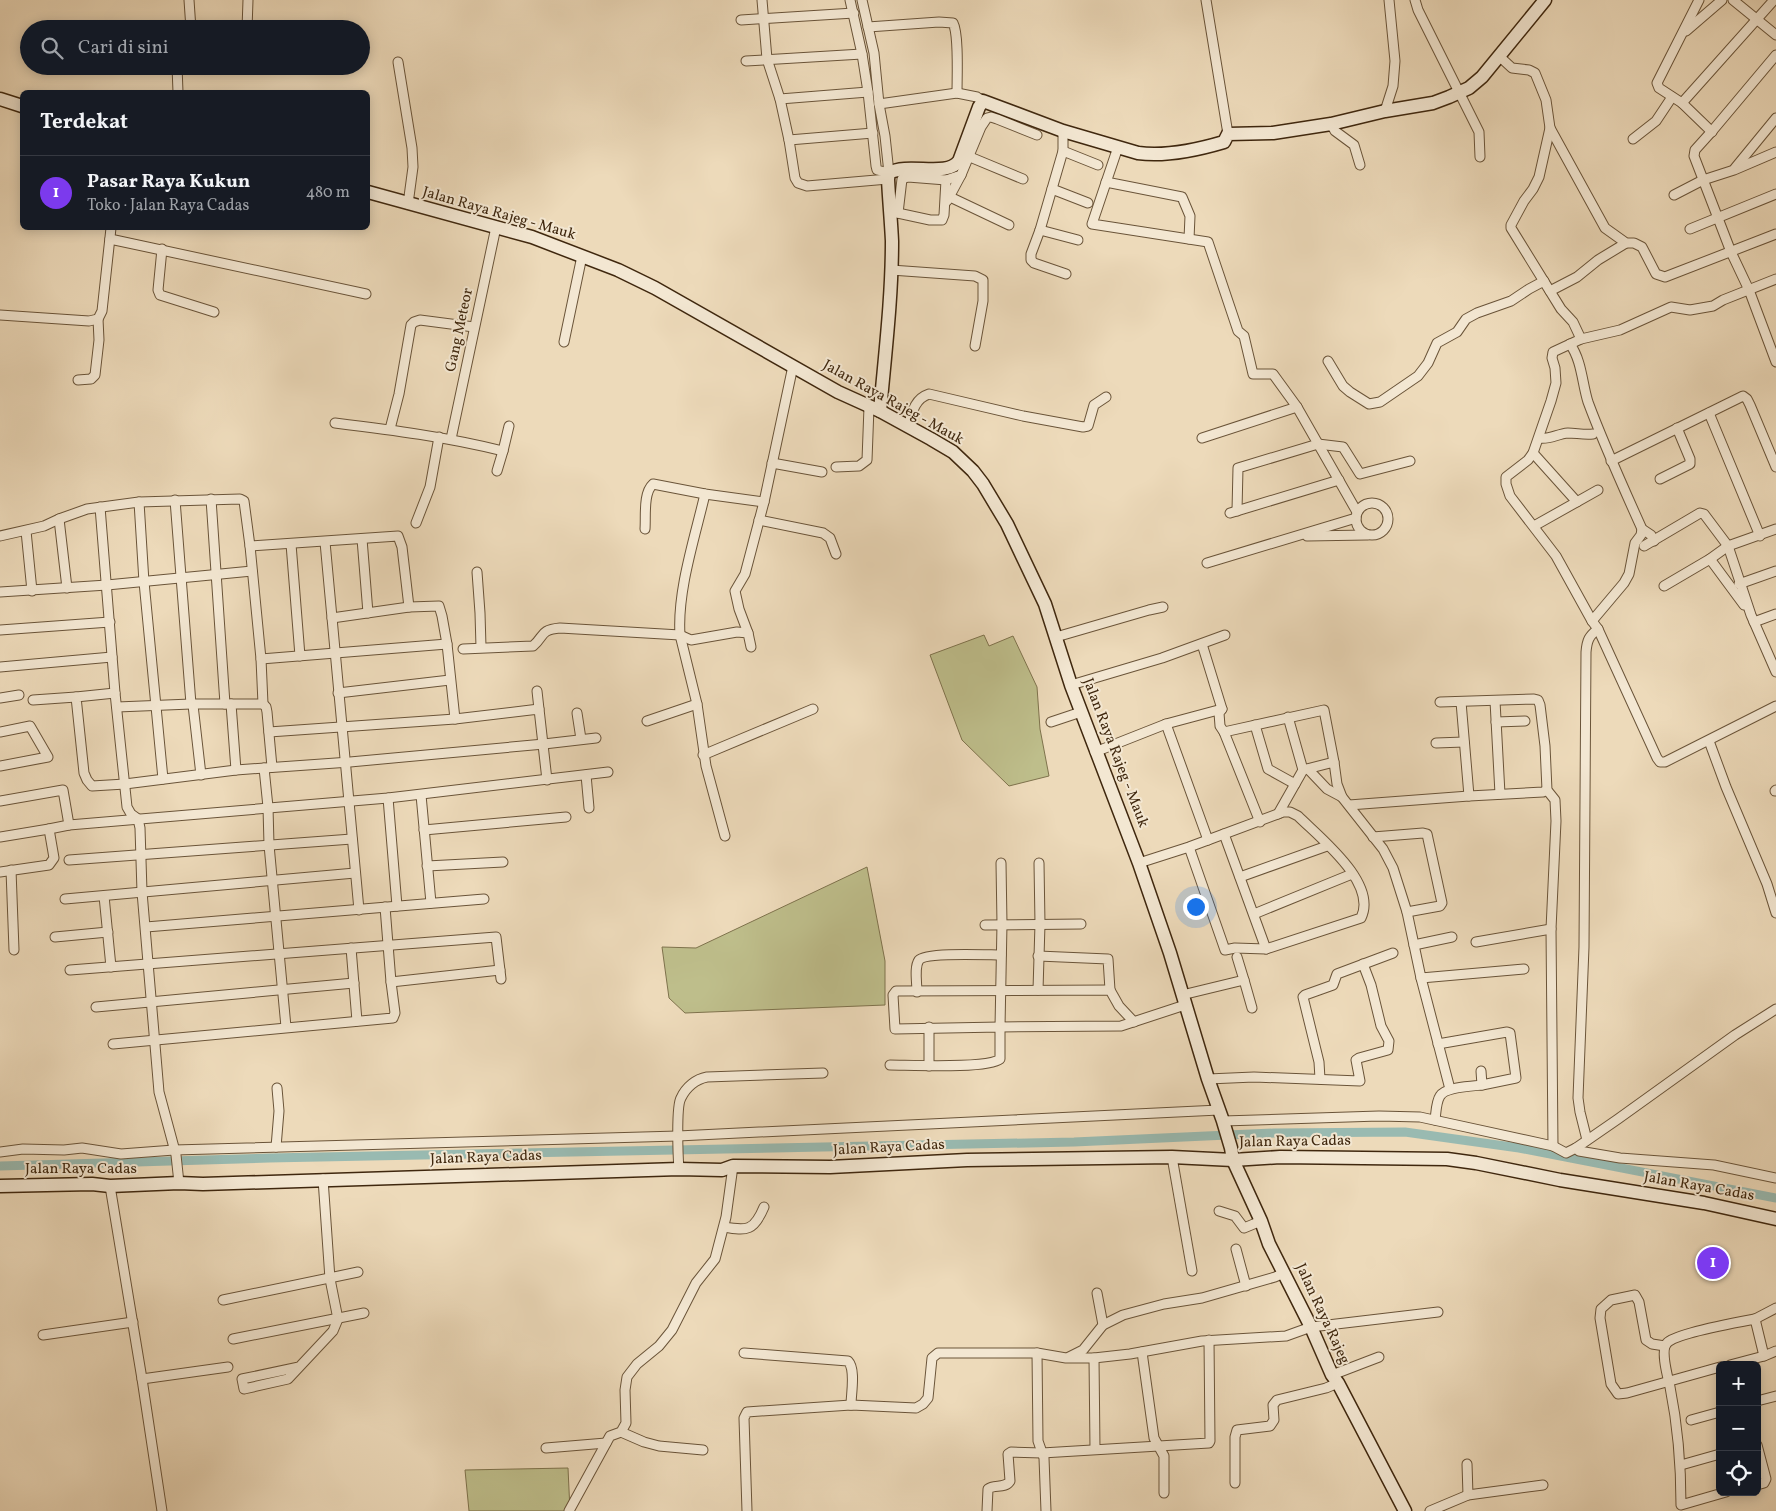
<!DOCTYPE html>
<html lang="id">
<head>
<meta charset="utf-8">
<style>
	:root { --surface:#171b24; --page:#20242c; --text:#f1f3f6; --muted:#9ea1a6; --line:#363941; --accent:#7c3aed }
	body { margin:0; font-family:Vollkorn,serif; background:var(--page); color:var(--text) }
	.controls { position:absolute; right:15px; bottom:15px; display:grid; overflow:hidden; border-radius:8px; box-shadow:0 2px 12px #0003 }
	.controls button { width:45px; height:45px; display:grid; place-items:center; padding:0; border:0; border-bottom:1px solid var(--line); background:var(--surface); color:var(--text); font:25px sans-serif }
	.you { position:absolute; left:1195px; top:906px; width:18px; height:18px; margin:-12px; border:4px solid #fff; border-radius:50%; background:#1a73e8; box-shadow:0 0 0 8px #1a73e833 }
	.badge { display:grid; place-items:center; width:32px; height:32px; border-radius:50%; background:var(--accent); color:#fff; font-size:16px; font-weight:700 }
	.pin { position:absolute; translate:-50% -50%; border:2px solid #fff; box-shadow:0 1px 5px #0006 }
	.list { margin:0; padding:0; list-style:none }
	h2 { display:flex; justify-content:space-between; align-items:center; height:65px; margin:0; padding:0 20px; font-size:21px }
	h2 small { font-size:16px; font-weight:400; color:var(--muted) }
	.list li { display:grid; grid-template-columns:32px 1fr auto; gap:15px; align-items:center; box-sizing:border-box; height:75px; padding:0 20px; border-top:1px solid var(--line) }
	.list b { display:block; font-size:19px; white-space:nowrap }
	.list p { margin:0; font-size:16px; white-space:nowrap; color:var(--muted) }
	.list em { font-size:16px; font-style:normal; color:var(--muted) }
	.icon { flex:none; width:28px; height:28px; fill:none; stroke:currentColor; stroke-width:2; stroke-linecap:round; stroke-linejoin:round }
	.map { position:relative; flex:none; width:1776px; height:1511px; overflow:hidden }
	.search { position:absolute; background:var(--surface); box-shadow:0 2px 12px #0003; left:20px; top:20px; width:350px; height:55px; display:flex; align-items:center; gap:12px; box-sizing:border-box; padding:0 18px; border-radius:28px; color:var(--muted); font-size:19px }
	.panel { position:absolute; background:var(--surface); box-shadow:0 2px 12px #0003; left:20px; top:90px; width:350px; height:140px; border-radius:8px }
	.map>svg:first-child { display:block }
	.green { fill:#bebe8b; stroke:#7e724c }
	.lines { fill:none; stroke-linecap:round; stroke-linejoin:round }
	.canal { stroke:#99bab1; stroke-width:9 }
	.street-casing { stroke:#6a5439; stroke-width:11 }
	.secondary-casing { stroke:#3f270e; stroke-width:15 }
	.street { stroke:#f3e7d2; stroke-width:9 }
	.secondary { stroke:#f3e7d2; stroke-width:12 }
	.labels { text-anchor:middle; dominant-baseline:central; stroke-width:4; stroke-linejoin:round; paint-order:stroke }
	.street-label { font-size:15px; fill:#3f270e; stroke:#f3e7d2 }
</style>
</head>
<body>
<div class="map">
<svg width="1776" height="1511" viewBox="0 0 1776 1511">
	<rect width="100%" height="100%" fill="#eddaba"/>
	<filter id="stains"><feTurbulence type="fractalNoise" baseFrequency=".004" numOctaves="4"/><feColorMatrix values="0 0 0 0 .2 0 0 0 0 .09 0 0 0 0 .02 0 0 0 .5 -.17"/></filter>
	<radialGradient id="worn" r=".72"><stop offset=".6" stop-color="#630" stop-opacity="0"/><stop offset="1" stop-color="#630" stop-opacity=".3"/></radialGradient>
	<g class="green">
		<polygon points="984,635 989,646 1013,636 1037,687 1040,729 1049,776 1009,786 962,740 930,655"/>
		<polygon points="867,867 885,961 885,1005 685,1013 669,998 662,947 696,948"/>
		<polygon points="568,1468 570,1511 469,1511 465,1470"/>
	</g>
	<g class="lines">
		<polyline class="canal" points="0,1166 269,1158 1074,1142 1274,1133 1405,1132 1519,1148 1776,1198"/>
		<defs>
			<g id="street">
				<polyline points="189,0 191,29"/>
				<polyline points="762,0 767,59 780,99 789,140 795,178 798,183 807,186 888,179"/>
				<polyline points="850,0 862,54 868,92 876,166 877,170 889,173 885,136 879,104 874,53 862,0"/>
				<polyline points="1206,0 1228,134"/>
				<polyline points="1415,0 1418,10 1479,132 1480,157"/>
				<polyline points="1699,0 1657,83 1659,88 1682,103 1774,0"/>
				<polyline points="1733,0 1776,35"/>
				<polyline points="741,20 854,13"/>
				<path d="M868 27 939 22 953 23C959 34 957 77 957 93"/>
				<polyline points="247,29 248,0"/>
				<polyline points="1686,31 1722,0"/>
				<polyline points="1776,55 1713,130 1695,150 1694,156 1731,252 1749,290 1776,362"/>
				<polyline points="1499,56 1512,68 1529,70 1535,73 1546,100 1550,128 1539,177 1533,189 1524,201 1511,225 1511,228 1561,309 1573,322 1581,339 1553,352 1552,358 1555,368 1556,383 1551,401 1533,453 1528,460 1506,477 1506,484 1510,496 1556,556 1592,621 1598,629 1657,758 1660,762 1665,762 1776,706"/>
				<polyline points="746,61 862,54"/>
				<polyline points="398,62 412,148 413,167 408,204"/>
				<polyline points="177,66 178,92"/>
				<polyline points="780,99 868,92"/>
				<polyline points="1682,103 1712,132"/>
				<polyline points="879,104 957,93 977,97 983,101"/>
				<polyline points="1385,111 1393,86 1395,61 1389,0"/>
				<polyline points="1331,124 1335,131 1354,145 1360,165"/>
				<polyline points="1550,128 1605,228 1626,243 1634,243 1642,247 1656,274 1665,277 1776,234"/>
				<polyline points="1063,131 1063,151 1040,230 1031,254 1031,260 1034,263 1066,274"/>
				<polyline points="1633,139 1656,121 1672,97"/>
				<polyline points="789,140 873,133"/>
				<polyline points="1118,147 1092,224 1208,242 1238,331 1244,336 1253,374 1273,374 1297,407 1357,512"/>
				<polyline points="1063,151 1098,165"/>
				<polyline points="970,157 1023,179"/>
				<polyline points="1735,168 1776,118"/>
				<polyline points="1106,182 1182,197 1190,216 1189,239"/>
				<polyline points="1052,189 1088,203"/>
				<polyline points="1674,195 1703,180 1734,170 1776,152"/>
				<polyline points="950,197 1009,225"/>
				<polyline points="947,201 961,175"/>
				<polyline points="893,212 930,220 942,220 944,215 946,180"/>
				<polyline points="898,213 902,179 908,177 946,180 961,175 981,127 987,118 991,117 997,119 1037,135"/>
				<polyline points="1690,229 1776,194"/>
				<polyline points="1040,230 1078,240"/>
				<polyline points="110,239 366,294"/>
				<polyline points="162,249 158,290 160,295 214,312"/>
				<polyline points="891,270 975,276 983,280 983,301 975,346"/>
				<polyline points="1550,291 1577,277 1598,260 1626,243"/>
				<polyline points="0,315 89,321 98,319 102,311 111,228"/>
				<polyline points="1581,339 1620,330 1671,307 1690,310 1713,306 1723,300 1776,279"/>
				<polyline points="564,342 582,256"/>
				<path d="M1570 344C1582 361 1582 383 1588 402 1604 445 1623 487 1642 529L1651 535 1654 541"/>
				<polyline points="1328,361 1343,386 1350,392 1369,404 1380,402 1418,376 1428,363 1437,343 1457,332 1466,319 1477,313 1511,301 1529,289 1544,281"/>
				<polyline points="78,380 91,379 95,375 99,340 98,319"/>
				<polyline points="1709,413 1760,536"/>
				<path d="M335 423C392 430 447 437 503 451L509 426"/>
				<path d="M908 427C912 413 914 399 929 394L1023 416 1083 427 1088 426 1094 405 1106 397"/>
				<polyline points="390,429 399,394 411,325 414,322 420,320 474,327"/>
				<polyline points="1202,438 1297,407"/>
				<path d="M1539 438C1549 440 1557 434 1568 433 1576 433 1584 435 1593 434"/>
				<polyline points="451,439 496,227"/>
				<polyline points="1533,453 1577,502"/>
				<polyline points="1611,461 1743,396 1747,399 1750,405 1776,467"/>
				<polyline points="772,463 822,472"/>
				<polyline points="836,467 859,466 867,460 869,407"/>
				<polyline points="497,471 503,451"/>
				<polyline points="1660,479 1690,464 1690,459 1677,428"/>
				<polyline points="211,499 225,704"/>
				<polyline points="175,500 191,704"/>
				<polyline points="139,502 144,582 163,779"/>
				<circle cx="1372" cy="519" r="16"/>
				<polyline points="100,507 115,693 127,807 131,814 138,819 140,828 142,892 159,1092 176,1155 179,1183"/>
				<polyline points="1237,511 1238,468 1318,444 1343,447 1360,474 1410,461"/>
				<polyline points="1230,513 1339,480"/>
				<polyline points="59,519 67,588"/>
				<polyline points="759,520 823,533 830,538 836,554"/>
				<polyline points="416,523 430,487 439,437"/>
				<polyline points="1534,526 1598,490"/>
				<path d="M645 529C646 516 643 493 653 484L705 494 764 502"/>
				<polyline points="26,531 32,591"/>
				<polyline points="0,536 44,526 59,519 87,509 139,502 240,499 244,501 250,546 261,659 447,644"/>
				<polyline points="1307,536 1367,535"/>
				<polyline points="362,539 368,613"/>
				<polyline points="325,542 359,910"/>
				<polyline points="291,544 300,656"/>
				<polyline points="250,546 398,536 402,547 409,607"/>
				<polyline points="1644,546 1700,513 1704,514 1728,546 1751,615 1776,672"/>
				<polyline points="1710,559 1744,605"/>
				<polyline points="1207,563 1356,518"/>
				<polyline points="477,572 480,613 481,647"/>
				<polyline points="1739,584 1776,571"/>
				<polyline points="1664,586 1710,559 1728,546 1776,529"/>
				<polyline points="0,592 107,585 252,571"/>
				<polyline points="332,618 409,607 439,606 442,616 447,644 455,719"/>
				<polyline points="1592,621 1624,583 1629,574 1635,543 1641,535 1642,529"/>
				<polyline points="1754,622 1776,614"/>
				<polyline points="0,630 110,622"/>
				<polyline points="748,633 739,609 735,591 745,574 764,502 793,366"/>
				<polyline points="680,635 697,704 706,766 725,836"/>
				<polyline points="680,635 691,640 737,632 748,633 751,647"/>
				<polyline points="1056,637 1149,610 1163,607"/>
				<polyline points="1202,644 1222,709 1219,713 1220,726 1224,732 1260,822"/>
				<path d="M463 649 533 646C545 636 539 630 560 628L680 635C677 591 695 537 705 494"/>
				<polyline points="261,659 263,704"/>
				<polyline points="0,667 112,657"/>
				<polyline points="1071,685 1162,658 1225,635"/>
				<polyline points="537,691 539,709"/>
				<polyline points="115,693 76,697 84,773 87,780 92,786 125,784 236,770 350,762 544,744 596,738"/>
				<polyline points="338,693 450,680"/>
				<polyline points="0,698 19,695"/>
				<polyline points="33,700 76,697"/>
				<polyline points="1495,701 1500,794"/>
				<polyline points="1440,702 1534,699 1538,700 1540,705 1545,746 1547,790 1555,800 1556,821 1551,929 1553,1146"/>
				<polyline points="1461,702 1469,796"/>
				<polyline points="231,704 236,770"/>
				<polyline points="193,705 201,775"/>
				<polyline points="117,707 191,704 263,704 266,707 267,712 272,767"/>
				<polyline points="577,713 581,739"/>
				<polyline points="647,721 697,704"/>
				<polyline points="1051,722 1081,712"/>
				<polyline points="1496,722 1525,721"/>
				<polyline points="1255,725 1268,769 1295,784"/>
				<polyline points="0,732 30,726 48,757 0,766"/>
				<polyline points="269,732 455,719 539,709 547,780"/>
				<polyline points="1224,732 1324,710 1334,762"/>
				<polyline points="1709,741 1726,787 1767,884 1776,913"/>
				<polyline points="1436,743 1464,742"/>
				<polyline points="1095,752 1166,724"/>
				<polyline points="703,755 813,709"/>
				<polyline points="264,768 268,807 269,845 286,1027"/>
				<polyline points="1308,769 1327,789 1342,797"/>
				<polyline points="1303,770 1334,762 1337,784 1342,797 1383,849 1393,868 1407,912 1421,978 1524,969"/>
				<polyline points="586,775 589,808"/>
				<polyline points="1775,791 1776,790"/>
				<polyline points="421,795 431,903"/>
				<polyline points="388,798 397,906"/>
				<polyline points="0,801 63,790 69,825"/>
				<polyline points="1349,805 1469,796 1543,792 1547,790"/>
				<polyline points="1278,814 1303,770 1288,717"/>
				<polyline points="424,830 566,817"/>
				<polyline points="1224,834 1266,949"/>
				<polyline points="0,837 49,829"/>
				<polyline points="1373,837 1423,833 1427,834 1442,903 1440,906 1407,912"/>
				<polyline points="1208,840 1166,724 1222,709"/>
				<polyline points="69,860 352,839"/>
				<polyline points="1001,863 1002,924 1000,1027 1121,1026 1185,1005"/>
				<path d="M1139 863 1189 847 1283 812H1290L1298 816C1320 838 1378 883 1361 918L1266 949 1235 948 1225 950 1189 847"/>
				<polyline points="427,866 503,862"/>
				<polyline points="11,870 14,950"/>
				<polyline points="0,872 49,865 54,858 49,829 69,825 388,798 608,772"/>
				<polyline points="1240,877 1327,846"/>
				<polyline points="104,896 111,967"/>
				<polyline points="65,899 355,873"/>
				<polyline points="1254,914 1352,874"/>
				<polyline points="985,925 1081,924"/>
				<polyline points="146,927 484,899"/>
				<polyline points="55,937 108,932"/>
				<polyline points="1476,942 1551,929"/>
				<polyline points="1414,945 1452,937"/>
				<polyline points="351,948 357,1021"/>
				<polyline points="1038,956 1108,959 1110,990"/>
				<polyline points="70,970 496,937 501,979"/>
				<polyline points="1421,978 1450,1089"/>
				<polyline points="1244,980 1252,1008"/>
				<polyline points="391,982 500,970"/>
				<polyline points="1038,990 1040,924 1039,863"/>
				<path d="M917 992C917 983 914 967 919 960 926 952 988 955 1001 955"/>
				<polyline points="1182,995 1244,980 1237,957"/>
				<polyline points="96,1007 354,983"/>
				<polyline points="929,1027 929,1066"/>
				<polyline points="113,1044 393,1018 395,1013 391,982 385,907"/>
				<polyline points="1438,1044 1507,1032 1510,1033 1516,1078 1482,1085"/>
				<path d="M890 1065C909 1065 988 1069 1000 1059V1027L895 1029 893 995 896 991 1110 990 1119 1006 1134 1022"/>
				<polyline points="1208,1079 1254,1077 1360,1081 1356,1060 1359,1058 1388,1050 1389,1041 1381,1026 1371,985 1363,964"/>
				<polyline points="1320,1079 1319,1062 1303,997 1305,995 1333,985 1337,974 1393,953"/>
				<path d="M1435 1120C1436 1113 1436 1102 1440 1096 1445 1087 1472 1086 1482 1085L1481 1071"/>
				<polyline points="1223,1121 1379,1116 1420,1117 1553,1146 1566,1153 1576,1148 1618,1119 1735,1035 1776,1009"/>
				<path d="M1587 1140 1580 1112 1578 1098 1584 947 1586 652C1587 640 1589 636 1598 629"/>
				<polyline points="276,1147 279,1111 277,1088"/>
				<polyline points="1576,1148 1579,1151 1620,1158 1714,1165 1776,1178"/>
				<polyline points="0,1152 23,1149 64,1150 82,1148 121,1154 174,1150 678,1136 1219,1110"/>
				<polyline points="1172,1157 1192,1271"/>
				<path d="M679 1169C678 1157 676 1106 681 1098 686 1087 696 1079 707 1077L823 1073"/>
				<polyline points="110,1186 142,1379 162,1511"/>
				<polyline points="1219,1211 1235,1216 1244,1228 1261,1221"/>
				<path d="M724 1227C747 1231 754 1231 764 1207"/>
				<polyline points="1236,1249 1246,1286"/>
				<polyline points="1097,1293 1103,1325"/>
				<polyline points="223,1300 358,1272"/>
				<polyline points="1755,1319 1776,1308"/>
				<polyline points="43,1335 133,1322"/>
				<polyline points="233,1339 364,1313"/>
				<polyline points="1665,1346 1652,1344 1646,1340 1639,1302 1635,1295 1611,1300 1601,1309 1600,1318 1611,1384 1618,1394 1627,1393 1720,1367"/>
				<polyline points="1142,1352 1154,1438 1164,1456 1164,1493"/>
				<path d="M744 1353 848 1361C856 1369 851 1394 851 1405"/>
				<polyline points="1037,1353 1038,1441 1044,1458 1046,1511"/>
				<polyline points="1069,1357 1083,1350 1103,1325 1123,1315 1164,1304 1202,1298 1275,1277 1284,1273"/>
				<polyline points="1094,1358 1095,1449"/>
				<polyline points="1730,1365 1764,1356 1776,1351"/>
				<polyline points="299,1367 242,1379 244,1389 288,1379 333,1331 338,1319 330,1279 323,1179"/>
				<polyline points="1332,1375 1379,1357"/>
				<polyline points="142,1379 228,1367"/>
				<polyline points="1757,1401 1776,1396"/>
				<polyline points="1691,1420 1720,1412"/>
				<polyline points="621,1432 644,1442 659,1446 703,1450"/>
				<polyline points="1757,1445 1766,1479 1764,1483 1757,1485"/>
				<polyline points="546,1448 606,1443"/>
				<polyline points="1467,1464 1468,1495"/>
				<polyline points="1681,1465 1720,1454"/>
				<polyline points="1235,1483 1235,1437 1237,1430 1270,1426 1274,1420 1273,1405 1277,1400 1326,1388 1338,1383"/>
				<path d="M1726 1492 1681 1505C1681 1465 1678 1427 1670 1387 1668 1378 1660 1350 1667 1343 1676 1333 1739 1322 1755 1319L1764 1356"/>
				<polyline points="569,1511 610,1436 621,1432 626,1423 625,1390 627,1377 637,1364 659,1346 672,1330 696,1283 715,1259 726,1217 733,1166"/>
				<polyline points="747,1511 744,1418 747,1412 851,1405 916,1408 923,1404 928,1398 932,1358 938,1353 1037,1353 1066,1358 1094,1358 1130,1354 1202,1341 1286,1336 1311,1327 1438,1312"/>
				<path d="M987 1511 988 1489C994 1484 1005 1489 1010 1481L1008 1454 1011 1452 1042 1453 1209 1443 1210 1441 1209 1340"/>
				<polyline points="1430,1511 1468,1495 1543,1485"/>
			</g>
			<g id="secondary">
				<polyline points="0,99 22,106"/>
				<polyline points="368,192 532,237 618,270 655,288 838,392 880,411 931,439 953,452 973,471 983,484 1007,524 1045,604 1071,685 1139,863 1170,953 1208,1079 1223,1121 1231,1148 1233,1160 1261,1221 1269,1244 1311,1327 1332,1375 1338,1383 1405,1511"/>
				<path d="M880 411C885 354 892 298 892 241 891 220 889 200 888 179L889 173C909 162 946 178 959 161L979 107 983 101 1063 131 1138 153C1166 157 1197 150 1224 142L1228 134 1273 133 1331 124 1385 111 1433 103 1449 97 1469 88 1482 77 1545 0"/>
				<polyline points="0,1186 92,1184 110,1186 179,1183 203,1184 679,1169 722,1170 733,1166 830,1167 967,1160 1172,1157 1233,1160 1280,1157 1447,1159 1476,1163 1560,1180 1704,1203 1776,1219"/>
			</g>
		</defs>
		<use href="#street" class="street-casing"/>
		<use href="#secondary" class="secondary-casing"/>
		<use href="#street" class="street"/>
		<use href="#secondary" class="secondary"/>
	</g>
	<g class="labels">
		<g class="street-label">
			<text transform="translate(499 214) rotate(16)">Jalan Raya Rajeg - Mauk</text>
			<text transform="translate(460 330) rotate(-78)">Gang Meteor</text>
			<text transform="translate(893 403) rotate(29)">Jalan Raya Rajeg - Mauk</text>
			<text transform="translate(1115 753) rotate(69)">Jalan Raya Rajeg - Mauk</text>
			<text transform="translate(1295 1142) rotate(-1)">Jalan Raya Cadas</text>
			<text transform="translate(889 1148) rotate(-3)">Jalan Raya Cadas</text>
			<text transform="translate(486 1158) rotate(-2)">Jalan Raya Cadas</text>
			<text x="81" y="1169">Jalan Raya Cadas</text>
			<text transform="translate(1699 1187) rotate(10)">Jalan Raya Cadas</text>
			<text transform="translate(1322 1314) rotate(65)">Jalan Raya Rajeg</text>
		</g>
	</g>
	<rect width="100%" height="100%" filter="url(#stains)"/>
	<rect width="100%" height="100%" fill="url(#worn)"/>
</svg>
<div class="controls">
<button>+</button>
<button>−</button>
<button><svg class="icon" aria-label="locate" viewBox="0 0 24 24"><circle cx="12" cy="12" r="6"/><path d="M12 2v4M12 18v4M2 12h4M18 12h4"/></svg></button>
</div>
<div class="you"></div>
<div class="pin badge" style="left:1713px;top:1263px">1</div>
<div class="search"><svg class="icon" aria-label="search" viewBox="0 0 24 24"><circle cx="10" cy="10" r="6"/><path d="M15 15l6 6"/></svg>Cari di sini</div>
<section class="panel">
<h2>Terdekat<small></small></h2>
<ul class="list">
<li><span class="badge">1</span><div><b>Pasar Raya Kukun</b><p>Toko · Jalan Raya Cadas</p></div><em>480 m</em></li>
</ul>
</section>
</div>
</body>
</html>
